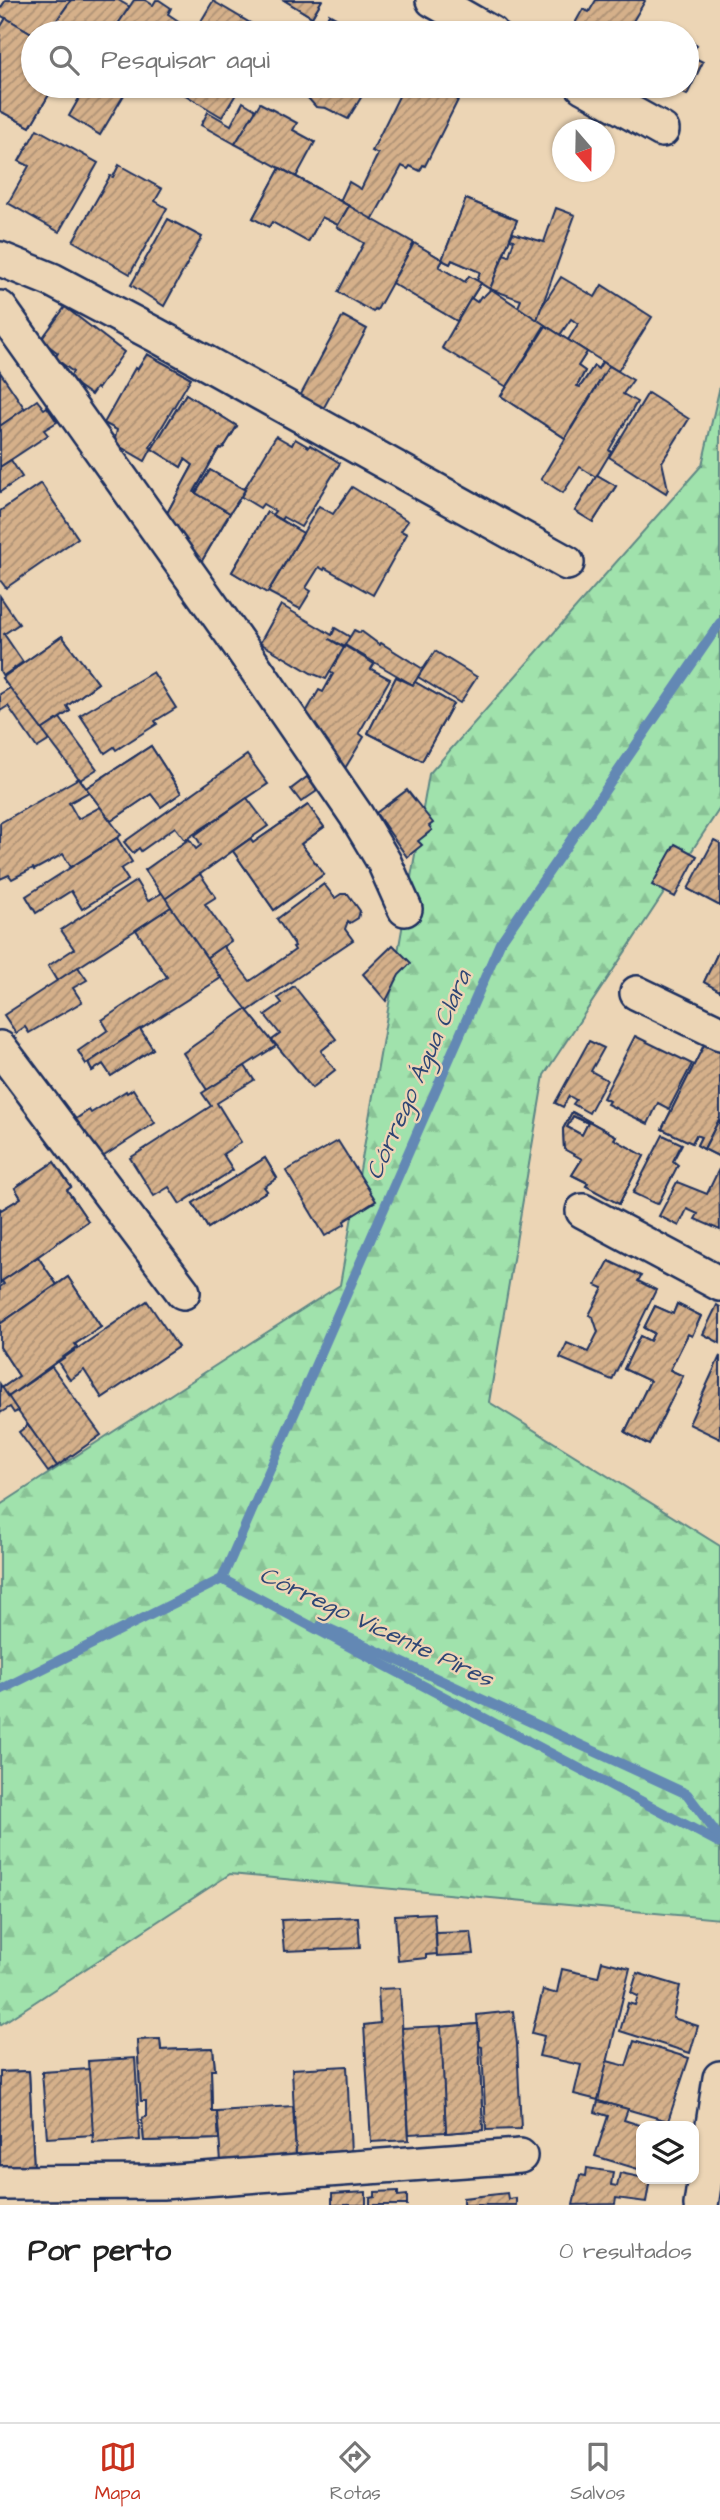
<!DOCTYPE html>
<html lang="pt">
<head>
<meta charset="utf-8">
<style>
	:root { --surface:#fff; --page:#f6f6f6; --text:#222; --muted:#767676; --line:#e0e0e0; --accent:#c8321e }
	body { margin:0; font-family:"Architects Daughter",sans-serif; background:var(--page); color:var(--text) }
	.controls { position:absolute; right:21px; bottom:21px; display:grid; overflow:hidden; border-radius:14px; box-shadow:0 2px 5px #0004 }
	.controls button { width:63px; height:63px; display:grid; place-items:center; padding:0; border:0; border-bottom:2px solid var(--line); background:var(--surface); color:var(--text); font:35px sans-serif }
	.compass { position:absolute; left:552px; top:119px; width:63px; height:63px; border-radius:50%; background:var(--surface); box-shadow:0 2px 5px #0004; rotate:160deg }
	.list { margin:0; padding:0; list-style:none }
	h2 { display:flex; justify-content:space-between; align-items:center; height:91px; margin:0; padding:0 28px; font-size:30px }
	h2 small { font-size:23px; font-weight:400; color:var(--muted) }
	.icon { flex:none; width:38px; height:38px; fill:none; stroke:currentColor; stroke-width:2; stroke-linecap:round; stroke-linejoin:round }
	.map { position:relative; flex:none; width:720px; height:2205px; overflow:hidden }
	.search { position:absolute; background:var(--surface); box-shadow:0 2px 5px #0004; left:21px; right:21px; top:21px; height:77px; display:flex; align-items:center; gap:18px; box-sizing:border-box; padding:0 24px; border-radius:38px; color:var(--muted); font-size:26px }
	.sheet { height:217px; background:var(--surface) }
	nav { display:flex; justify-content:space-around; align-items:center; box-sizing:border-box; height:98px; border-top:2px solid var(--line); background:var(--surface); font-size:19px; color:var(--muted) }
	nav a { display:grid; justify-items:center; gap:4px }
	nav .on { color:var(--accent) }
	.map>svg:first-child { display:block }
	.forest { fill:url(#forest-firs); stroke:#5e8885; stroke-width:2 }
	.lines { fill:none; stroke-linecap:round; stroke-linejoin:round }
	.stream { stroke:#6388b4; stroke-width:10 }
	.building { fill:url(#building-hatch); stroke:#1b2f5e; stroke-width:2; fill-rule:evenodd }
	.minor-casing { stroke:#1b2f5e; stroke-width:38 }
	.minor { stroke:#ecd5b5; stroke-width:33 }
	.labels { text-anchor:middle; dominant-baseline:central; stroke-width:5; stroke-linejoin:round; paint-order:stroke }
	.water-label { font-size:24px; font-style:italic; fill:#2d4574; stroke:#ecd5b5 }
</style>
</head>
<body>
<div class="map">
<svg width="720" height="2205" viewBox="0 0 720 2205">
	<defs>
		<pattern id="forest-firs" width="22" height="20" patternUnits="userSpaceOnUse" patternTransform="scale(1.75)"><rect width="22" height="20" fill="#a0e2ac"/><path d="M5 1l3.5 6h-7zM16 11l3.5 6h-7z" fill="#89c296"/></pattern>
		<pattern id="building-hatch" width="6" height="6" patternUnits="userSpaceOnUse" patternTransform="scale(1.75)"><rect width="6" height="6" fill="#d5b08a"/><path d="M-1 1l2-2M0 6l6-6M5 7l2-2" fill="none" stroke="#ac9074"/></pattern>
	</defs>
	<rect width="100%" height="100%" fill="#ecd5b5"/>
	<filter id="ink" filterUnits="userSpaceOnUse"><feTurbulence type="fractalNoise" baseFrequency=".0143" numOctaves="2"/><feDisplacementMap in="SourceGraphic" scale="14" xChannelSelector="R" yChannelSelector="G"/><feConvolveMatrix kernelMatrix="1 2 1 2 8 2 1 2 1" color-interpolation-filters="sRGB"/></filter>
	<g filter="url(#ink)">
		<polygon class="forest" points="720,386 720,808 544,1075 489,1402 720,1546 720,1919 230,1874 0,2025 0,1505 340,1285 429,774 702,465"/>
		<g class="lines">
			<g class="stream">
				<polyline points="720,623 500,943 222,1579 720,1843"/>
				<polyline points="321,1625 687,1794 720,1838"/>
				<polyline points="0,1690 222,1579 225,1581"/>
			</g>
		</g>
		<g class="building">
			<polygon points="6,0 71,0 48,33 33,34 0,15 0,9"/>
			<polygon points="6,0 71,0 48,33 33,34 0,15 0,9"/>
			<polygon points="71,0 118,0 130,7 112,33 55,33 60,26 55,23"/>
			<polygon points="134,0 145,0 153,5 156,0 159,0 171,8 168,14 183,24 177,33 112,33"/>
			<polygon points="284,0 322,0 312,17"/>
			<polygon points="284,0 322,0 312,17"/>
			<polygon points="596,0 644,0 645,1 626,33 575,33 578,28 574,25 583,9 589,12"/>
			<polygon points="213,1 267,33 194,33"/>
			<polygon points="329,14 352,27 361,26 366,33 319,33"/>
			<polygon points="6,18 33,34 33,86 54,86 30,127 0,111 0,28"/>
			<polygon points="6,18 33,34 33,86 54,86 30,127 0,111 0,28"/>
			<polygon points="654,23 669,31 674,33 648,33"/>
			<polygon points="687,40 697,45 691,56 703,62 687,95 674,89 671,95 646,86 687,86"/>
			<polygon points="86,86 119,86 127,90 100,135 69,116"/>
			<polygon points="177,86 241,86 222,117 177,90 179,87"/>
			<polygon points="290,86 368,86 348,119 326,108 316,107 308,98 289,87"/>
			<polygon points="404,86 460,86 461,94 425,166 423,165 420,171 410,166 408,169 402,166 372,220 340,201 349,182 361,189 378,154 372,151"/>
			<polygon points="243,102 256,110 235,144 201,125 208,112 231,125"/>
			<polygon points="260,103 297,123 293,130 315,142 296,177 235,144"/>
			<polygon points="37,129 98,163 59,232 8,203 29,166 19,161"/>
			<polygon points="119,165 162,189 155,201 167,208 130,274 73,241 110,176 113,177"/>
			<polygon points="280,168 349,206 338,225 322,217 308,242 272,222 269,227 253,218"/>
			<polygon points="280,168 349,206 338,225 322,217 308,242 272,222 269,227 253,218"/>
			<polygon points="466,199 517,220 490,289 477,281 480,272 452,260 450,264 442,260"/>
			<polygon points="466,199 517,220 490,289 477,281 480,272 452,260 450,264 442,260"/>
			<polygon points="349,206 414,243 377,310 375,309 373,312 338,292 364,243 337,227"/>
			<polygon points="556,208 575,215 537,320 518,307 521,300 490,289 504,254 509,256 514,240 510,239 513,233 544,242"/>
			<polygon points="168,219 202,237 164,306 131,285"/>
			<polygon points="414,243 443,260 439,267 465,282 469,276 481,283 457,321 392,283"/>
			<polygon points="414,243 443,260 439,267 465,282 469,276 481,283 457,321 392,283"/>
			<polygon points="561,277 595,297 602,285 652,317 618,371 568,340 578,324 571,319 560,335 537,320 541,308"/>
			<polygon points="491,289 545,325 507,387 442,348 471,298 477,302 481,296 483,297"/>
			<polygon points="65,307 124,352 98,389 96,388 91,395 68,379 73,372 55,358 58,353 41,340"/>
			<polygon points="343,316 367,329 322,411 299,398"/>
			<polygon points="546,326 587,352 578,366 585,371 577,386 580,387 594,366 598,369 602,362 609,366 565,438 501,396"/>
			<polygon points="546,326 587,352 578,366 585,371 577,386 580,387 594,366 598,369 602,362 609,366 565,438 501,396"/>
			<polygon points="147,354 191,378 150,447 152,448 145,461 114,443 117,430 104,423 135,368 137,370"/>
			<polygon points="609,366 633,380 623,394 637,402 609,450 611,452 596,477 580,467 563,493 541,479"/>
			<polygon points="0,372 25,409 0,426"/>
			<polygon points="648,393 689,419 662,462 668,489 666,493 609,457"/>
			<polygon points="186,394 237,426 224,447 218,450 194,492 230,513 200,564 165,517 193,465 185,459 181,467 152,449"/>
			<polygon points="186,394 237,426 224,447 218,450 194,492 230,513 200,564 165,517 193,465 185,459 181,467 152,449"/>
			<polygon points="37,400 44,409 47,407 57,422 44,430 48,435 0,467 0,426"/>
			<polygon points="276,436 292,445 295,439 309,447 310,445 340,463 301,527 283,517 281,520 272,515 275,511 263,504 260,508 240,496"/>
			<polygon points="11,460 22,477 0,492 0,467"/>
			<polygon points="210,470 245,490 230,513 196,493"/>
			<polygon points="210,470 245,490 230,513 196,493"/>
			<polygon points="597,475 616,486 593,522 575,511"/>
			<polygon points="597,475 616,486 593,522 575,511"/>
			<polygon points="41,483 78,538 6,588 0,580 0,511"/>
			<polygon points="352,487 408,521 401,531 407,534 373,595 325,568 324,570 319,567 306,588 311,591 300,609 268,592 319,506 333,514"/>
			<polygon points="267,512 303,533 267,593 232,572"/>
			<polygon points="267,512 303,533 267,593 232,572"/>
			<polygon points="0,596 19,624 4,634 23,662 3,676 0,671"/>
			<polygon points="281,605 332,635 335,628 350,637 345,647 329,639 344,648 326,679 311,673 260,643"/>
			<polygon points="354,630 360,633 361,631 380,645 381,643 423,669 413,685 345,645"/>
			<polygon points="62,636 98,683 67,706 70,711 42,730 2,678"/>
			<polygon points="62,636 98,683 67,706 70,711 42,730 2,678"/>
			<polygon points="345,646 374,664 371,669 390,679 359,733 364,737 344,770 305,714 319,690 323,692 333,674 330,672"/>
			<polygon points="435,651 477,677 460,703 418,677"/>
			<polygon points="153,672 176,708 155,721 157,724 116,750 114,747 105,753 80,715"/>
			<polygon points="396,677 413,685 415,682 453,704 422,761 368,733"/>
			<polygon points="396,677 413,685 415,682 453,704 422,761 368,733"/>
			<polygon points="10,688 50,740 37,748 8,706 0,711 0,694"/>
			<polygon points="60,718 97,769 80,780 42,730"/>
			<polygon points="151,746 181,793 161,807 151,794 111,821 86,788"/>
			<polygon points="151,746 181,793 161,807 151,794 111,821 86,788"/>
			<polygon points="247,755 268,784 185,840 175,827 141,851 139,848 133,853 124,842"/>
			<polygon points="307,777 317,791 301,802 291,789"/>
			<polygon points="79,778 89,792 69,803 78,819 100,807 121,835 71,867 63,854 34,870 33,868 12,879 9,875 0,879 0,823"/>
			<polygon points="407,790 433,823 429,826 432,830 418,841 422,845 407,857 376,813"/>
			<polygon points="247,798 268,826 165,899 145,870 189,839 196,849 201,845 195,835"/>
			<polygon points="308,805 324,827 301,844 324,874 274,910 233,851 250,839 253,843"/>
			<polygon points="308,805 324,827 301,844 324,874 274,910 233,851 250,839 253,843"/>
			<polygon points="117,838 132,862 121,869 128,880 82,909 71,891 36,913 26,896"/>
			<polygon points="714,840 720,843 720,906 688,889"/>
			<polygon points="675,844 697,856 675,897 652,885"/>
			<polygon points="200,874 216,897 205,904 231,941 206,958 165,899"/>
			<polygon points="136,881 148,901 162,893 171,907 57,981 48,966 74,949 61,930"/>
			<polygon points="324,884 335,898 341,894 348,894 360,911 358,918 350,923 348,921 345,929 353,940 248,1011 206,958 223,946 250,981 259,975 295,950 293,947 295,946 277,919"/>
			<polygon points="171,907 221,978 86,1064 78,1051 108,1030 102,1020 167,977 136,930"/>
			<polygon points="393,945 411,963 399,975 386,1001 363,974"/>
			<polygon points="720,948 720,991 704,982"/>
			<polygon points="720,948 720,991 704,982"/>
			<polygon points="78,967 87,980 73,988 82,1002 29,1033 25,1027 16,1033 4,1015"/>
			<polygon points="294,986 336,1039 321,1051 335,1070 312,1088 272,1040 280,1034 265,1015 282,1003 278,998"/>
			<polygon points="246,1009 276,1046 207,1090 183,1053"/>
			<polygon points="140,1029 153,1049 111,1076 103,1064 92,1071 88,1063"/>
			<polygon points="140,1029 153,1049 111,1076 103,1064 92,1071 88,1063"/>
			<polygon points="635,1036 692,1064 669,1109 658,1103 648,1124 607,1104 609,1101 603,1098"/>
			<polygon points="589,1041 604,1048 591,1071 607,1080 589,1113 573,1104 576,1100 569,1096 563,1107 555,1103"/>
			<polygon points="705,1043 720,1051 720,1118 704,1149 697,1145 701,1137 696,1135 692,1143 662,1129"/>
			<polygon points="705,1043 720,1051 720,1118 704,1149 697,1145 701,1137 696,1135 692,1143 662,1129"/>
			<polygon points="245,1066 254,1080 217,1103 241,1142 223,1154 233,1170 180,1204 169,1187 154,1196 130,1158 211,1106 202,1093"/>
			<polygon points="133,1089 155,1123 101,1158 73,1121 89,1110 91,1113 126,1091 127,1093"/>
			<path d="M572 1112 616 1136 614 1139 644 1156 619 1204 586 1186 588 1183 572 1175 582 1159 564 1149 563 1129ZM573 1116 588 1123 582 1135 567 1127Z"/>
			<path d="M572 1112 616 1136 614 1139 644 1156 619 1204 586 1186 588 1183 572 1175 582 1159 564 1149 563 1129ZM573 1116 588 1123 582 1135 567 1127Z"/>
			<polygon points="720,1118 719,1143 720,1157 704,1149"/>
			<polygon points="720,1118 719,1143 720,1157 704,1149"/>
			<polygon points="663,1135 682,1144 673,1161 678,1165 658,1204 654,1203 633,1193"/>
			<polygon points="338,1141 376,1201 344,1221 345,1224 325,1236 286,1171"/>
			<polygon points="265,1158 277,1178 264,1187 267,1191 208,1228 193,1203"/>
			<polygon points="265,1158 277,1178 264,1187 267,1191 208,1228 193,1203"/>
			<polygon points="54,1162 71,1187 67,1190 88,1221 0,1283 0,1208 1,1210 21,1198 15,1188"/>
			<polygon points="54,1162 71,1187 67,1190 88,1221 0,1283 0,1208 1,1210 21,1198 15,1188"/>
			<polygon points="719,1169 720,1230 695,1219 698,1214 687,1209 679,1226 659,1216 677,1182 707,1194"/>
			<polygon points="38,1257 57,1285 0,1324 0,1287 4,1284 2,1281"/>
			<polygon points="38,1257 57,1285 0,1324 0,1287 4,1284 2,1281"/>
			<polygon points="609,1261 641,1276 638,1281 656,1290 612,1380 560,1358 567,1343 588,1352 598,1332 593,1317 589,1315 603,1288 596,1285"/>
			<polygon points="68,1277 101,1327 75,1344 77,1347 8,1397 2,1388 19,1376 0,1347 0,1324"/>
			<polygon points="68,1277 101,1327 75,1344 77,1347 8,1397 2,1388 19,1376 0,1347 0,1324"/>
			<polygon points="147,1301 178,1347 102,1398 84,1370 70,1380 58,1362"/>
			<polygon points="677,1304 701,1316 692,1336 688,1334 670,1370 683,1376 649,1445 625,1432 650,1381 624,1369 640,1336 650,1341 654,1333 644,1328 655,1306 673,1314"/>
			<polygon points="677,1304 701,1316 692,1336 688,1334 670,1370 683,1376 649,1445 625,1432 650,1381 624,1369 640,1336 650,1341 654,1333 644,1328 655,1306 673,1314"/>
			<polygon points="717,1305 720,1307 720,1343 703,1334"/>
			<polygon points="720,1356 720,1439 689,1424"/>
			<polygon points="52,1367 101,1435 57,1466 8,1397"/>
			<polygon points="0,1384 18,1411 14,1413 10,1407 0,1413"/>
			<polygon points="28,1425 57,1466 48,1472 19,1432"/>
			<polygon points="434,1913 437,1954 426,1955 426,1958 398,1961 395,1915"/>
			<polygon points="358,1917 360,1948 284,1951 281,1920"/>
			<polygon points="471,1932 474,1954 437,1956 436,1933"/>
			<polygon points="602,1961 630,1968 598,2100 574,2094 581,2065 539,2056 544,2036 532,2033 543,1990 554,1993 557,1992 562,1969 598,1977"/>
			<polygon points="637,1973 680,1986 673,2018 698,2026 690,2053 620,2031 628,2003 635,2005 638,1996 631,1993"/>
			<polygon points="400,1988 409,2140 371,2142 364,2025 380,2023 378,1989"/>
			<polygon points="513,2011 517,2044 521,2129 486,2130 482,2047 479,2046 477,2015"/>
			<polygon points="478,2024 483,2130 446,2133 440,2027"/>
			<polygon points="478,2024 483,2130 446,2133 440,2027"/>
			<polygon points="441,2026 446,2132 409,2134 402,2028"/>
			<polygon points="160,2039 161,2050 213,2048 215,2070 211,2070 212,2111 217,2111 219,2139 144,2141 142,2118 146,2117 146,2101 141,2101 137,2040"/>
			<polygon points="160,2039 161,2050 213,2048 215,2070 211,2070 212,2111 217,2111 219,2139 144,2141 142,2118 146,2117 146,2101 141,2101 137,2040"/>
			<polygon points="634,2041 689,2058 668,2121 598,2101 607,2061 626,2066"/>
			<polygon points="135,2058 140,2140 93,2143 88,2061"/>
			<polygon points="347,2066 351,2154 296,2156 292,2069"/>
			<polygon points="89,2069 93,2135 47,2138 42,2072"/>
			<polygon points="29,2071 34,2170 0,2171 0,2072"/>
			<polygon points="29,2071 34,2170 0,2171 0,2072"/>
			<polygon points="598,2101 628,2109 624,2120 643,2126 641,2170 595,2156 608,2116 595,2112"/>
			<polygon points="293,2106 296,2156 221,2162 217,2111"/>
			<polygon points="587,2168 613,2172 611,2185 617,2186 620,2173 650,2179 646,2202 616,2198 615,2204 573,2205 580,2175 586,2176"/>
			<polygon points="398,2191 398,2196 407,2195 407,2205 370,2205 370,2198 375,2197 375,2192"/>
			<polygon points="366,2192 366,2205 332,2205 332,2194"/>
			<polygon points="507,2193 508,2199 516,2198 516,2205 463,2205 463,2198"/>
		</g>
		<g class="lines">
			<defs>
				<g id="minor">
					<polyline points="433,0 491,33"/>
					<polyline points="583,86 662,130"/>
					<polyline points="0,259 52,280 156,335 567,563"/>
					<polyline points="0,308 243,650 356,815 384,862 405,909"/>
					<polyline points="637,993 720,1033"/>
					<polyline points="0,1048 183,1292"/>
					<polyline points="583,1211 720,1284"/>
					<polyline points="0,2183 162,2182 520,2156"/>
					<polyline points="701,2205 720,2078"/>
				</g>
			</defs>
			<use href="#minor" class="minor-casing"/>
			<use href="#minor" class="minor"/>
		</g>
	</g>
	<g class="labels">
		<g class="water-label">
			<text transform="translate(419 1075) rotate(-66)">Córrego Água Clara</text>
			<text transform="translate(376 1627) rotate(25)">Córrego Vicente Pires</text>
		</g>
	</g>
</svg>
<div class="controls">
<button><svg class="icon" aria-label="layers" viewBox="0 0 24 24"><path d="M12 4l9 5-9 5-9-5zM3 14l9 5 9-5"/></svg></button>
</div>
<svg class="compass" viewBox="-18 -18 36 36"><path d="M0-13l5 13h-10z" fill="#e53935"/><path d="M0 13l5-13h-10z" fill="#767676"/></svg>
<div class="search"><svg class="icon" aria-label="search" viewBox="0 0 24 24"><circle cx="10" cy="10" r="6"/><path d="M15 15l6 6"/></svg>Pesquisar aqui</div>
</div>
<section class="sheet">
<h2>Por perto<small>0 resultados</small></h2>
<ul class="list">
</ul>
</section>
<nav>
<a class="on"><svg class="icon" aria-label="map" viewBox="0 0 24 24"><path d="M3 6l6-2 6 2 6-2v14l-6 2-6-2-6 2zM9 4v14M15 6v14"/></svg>Mapa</a>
<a><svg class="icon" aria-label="directions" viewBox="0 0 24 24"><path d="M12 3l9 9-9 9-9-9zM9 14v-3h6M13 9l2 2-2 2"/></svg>Rotas</a>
<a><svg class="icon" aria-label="saved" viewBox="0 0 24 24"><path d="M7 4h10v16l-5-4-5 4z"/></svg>Salvos</a>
</nav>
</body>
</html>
